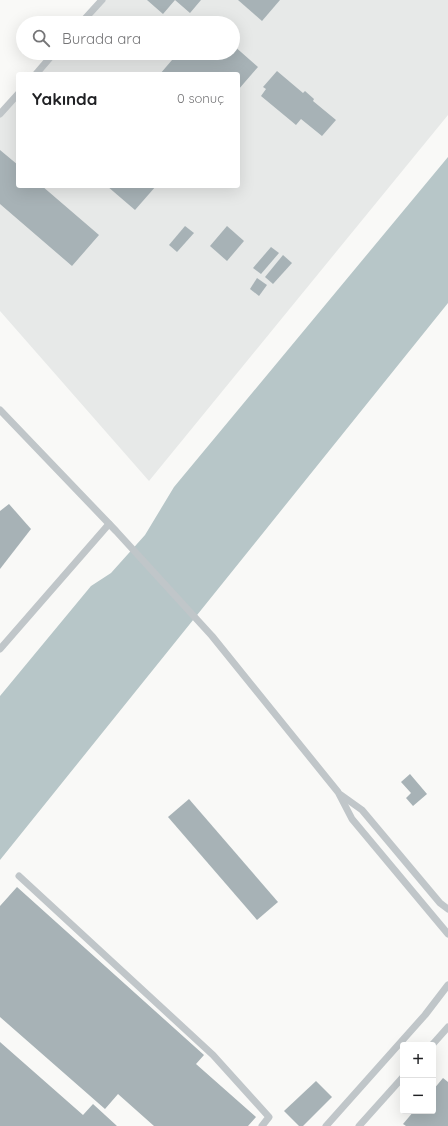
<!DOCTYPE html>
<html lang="tr">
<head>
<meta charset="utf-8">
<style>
	:root { --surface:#fff; --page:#f6f6f6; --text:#202124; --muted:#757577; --line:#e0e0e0 }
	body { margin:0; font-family:Quicksand,sans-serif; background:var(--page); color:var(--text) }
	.controls { position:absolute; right:12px; bottom:12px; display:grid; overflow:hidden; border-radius:4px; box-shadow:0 4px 16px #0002 }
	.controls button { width:36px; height:36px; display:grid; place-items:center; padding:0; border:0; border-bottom:1px solid var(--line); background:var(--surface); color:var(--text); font:20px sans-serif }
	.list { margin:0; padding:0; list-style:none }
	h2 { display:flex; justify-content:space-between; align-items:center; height:52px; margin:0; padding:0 16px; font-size:17px }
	h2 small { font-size:13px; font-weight:400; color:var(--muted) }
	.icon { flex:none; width:22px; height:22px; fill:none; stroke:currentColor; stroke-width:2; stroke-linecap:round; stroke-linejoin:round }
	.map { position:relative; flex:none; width:448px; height:1126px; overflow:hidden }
	.search { position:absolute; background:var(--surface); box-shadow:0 4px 16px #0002; left:16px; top:16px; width:224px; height:44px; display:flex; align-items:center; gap:10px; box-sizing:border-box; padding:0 14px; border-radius:22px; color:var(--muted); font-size:15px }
	.panel { position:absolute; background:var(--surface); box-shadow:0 4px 16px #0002; left:16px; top:72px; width:224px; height:116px; border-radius:4px }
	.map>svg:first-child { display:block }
	.built { fill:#e7e9e8 }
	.water { fill:#b7c6c8 }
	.building { fill:#a7b2b6 }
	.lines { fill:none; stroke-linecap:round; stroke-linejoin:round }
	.lane { stroke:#c0c6c9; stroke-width:7 }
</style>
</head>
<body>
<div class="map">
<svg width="448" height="1126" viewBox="0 0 448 1126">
	<rect width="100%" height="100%" fill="#f9f9f7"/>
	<polygon class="built" points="99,0 448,0 448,115 149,481 0,311 0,116 18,95 18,186 238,186 238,74 36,74 54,53 233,53 233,23 79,23"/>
	<polygon class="water" points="448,157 448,303 0,860 0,696 91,586 111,573 145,535 174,487"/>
	<g class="building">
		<polygon points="147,0 201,0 190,13 175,0 163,14"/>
		<polygon points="238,0 280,0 262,21"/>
		<polygon points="233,45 258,67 238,90 238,74 160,74 178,53 233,53"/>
		<polygon points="277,71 303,93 305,91 314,99 313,101 336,120 322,136 301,119 296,125 261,96 266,89 263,87"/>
		<polygon points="0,150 18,165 18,186 42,186 99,235 72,266 0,204"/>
		<polygon points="107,186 156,186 135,210"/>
		<polygon points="185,226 194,233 177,252 169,245"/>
		<polygon points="227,226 244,241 227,261 210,246"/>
		<polygon points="271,247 279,253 261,274 253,268"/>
		<polygon points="283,255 292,263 273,284 265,277"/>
		<polygon points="257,278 267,285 259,296 250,289"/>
		<polygon points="9,504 31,529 0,569 0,511"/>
		<polygon points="410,774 427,794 413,806 406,798 411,793 401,782"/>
		<polygon points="189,799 278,902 257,920 168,817"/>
		<polygon points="17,887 204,1055 196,1064 256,1117 248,1126 154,1126 118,1094 105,1109 0,1017 0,906"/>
		<polygon points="0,1042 83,1115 93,1104 117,1126 0,1126"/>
		<polygon points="443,1078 448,1082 448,1126 406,1126 403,1124 414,1111 433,1111 433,1090"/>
		<polygon points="316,1081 332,1097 303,1126 299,1126 284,1111"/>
	</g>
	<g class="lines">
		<g class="lane">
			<polyline points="81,23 102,0"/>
			<polyline points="36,74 54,53"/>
			<polyline points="0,114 18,94"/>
			<polyline points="0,410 116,531 212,636 338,792 352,819 448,934"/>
			<polyline points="0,649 109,524"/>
			<polyline points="341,795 362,810 440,903 448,909"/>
			<polyline points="19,876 213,1055 269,1117 262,1126"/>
			<polyline points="432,1045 448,1027"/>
			<polyline points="326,1126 425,1015 448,985"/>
			<polyline points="359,1126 403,1077"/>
		</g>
	</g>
</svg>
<div class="controls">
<button>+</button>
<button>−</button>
</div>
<div class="search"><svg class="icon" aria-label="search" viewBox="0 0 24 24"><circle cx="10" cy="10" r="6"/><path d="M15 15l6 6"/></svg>Burada ara</div>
<section class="panel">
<h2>Yakında<small>0 sonuç</small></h2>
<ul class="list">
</ul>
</section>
</div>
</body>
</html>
